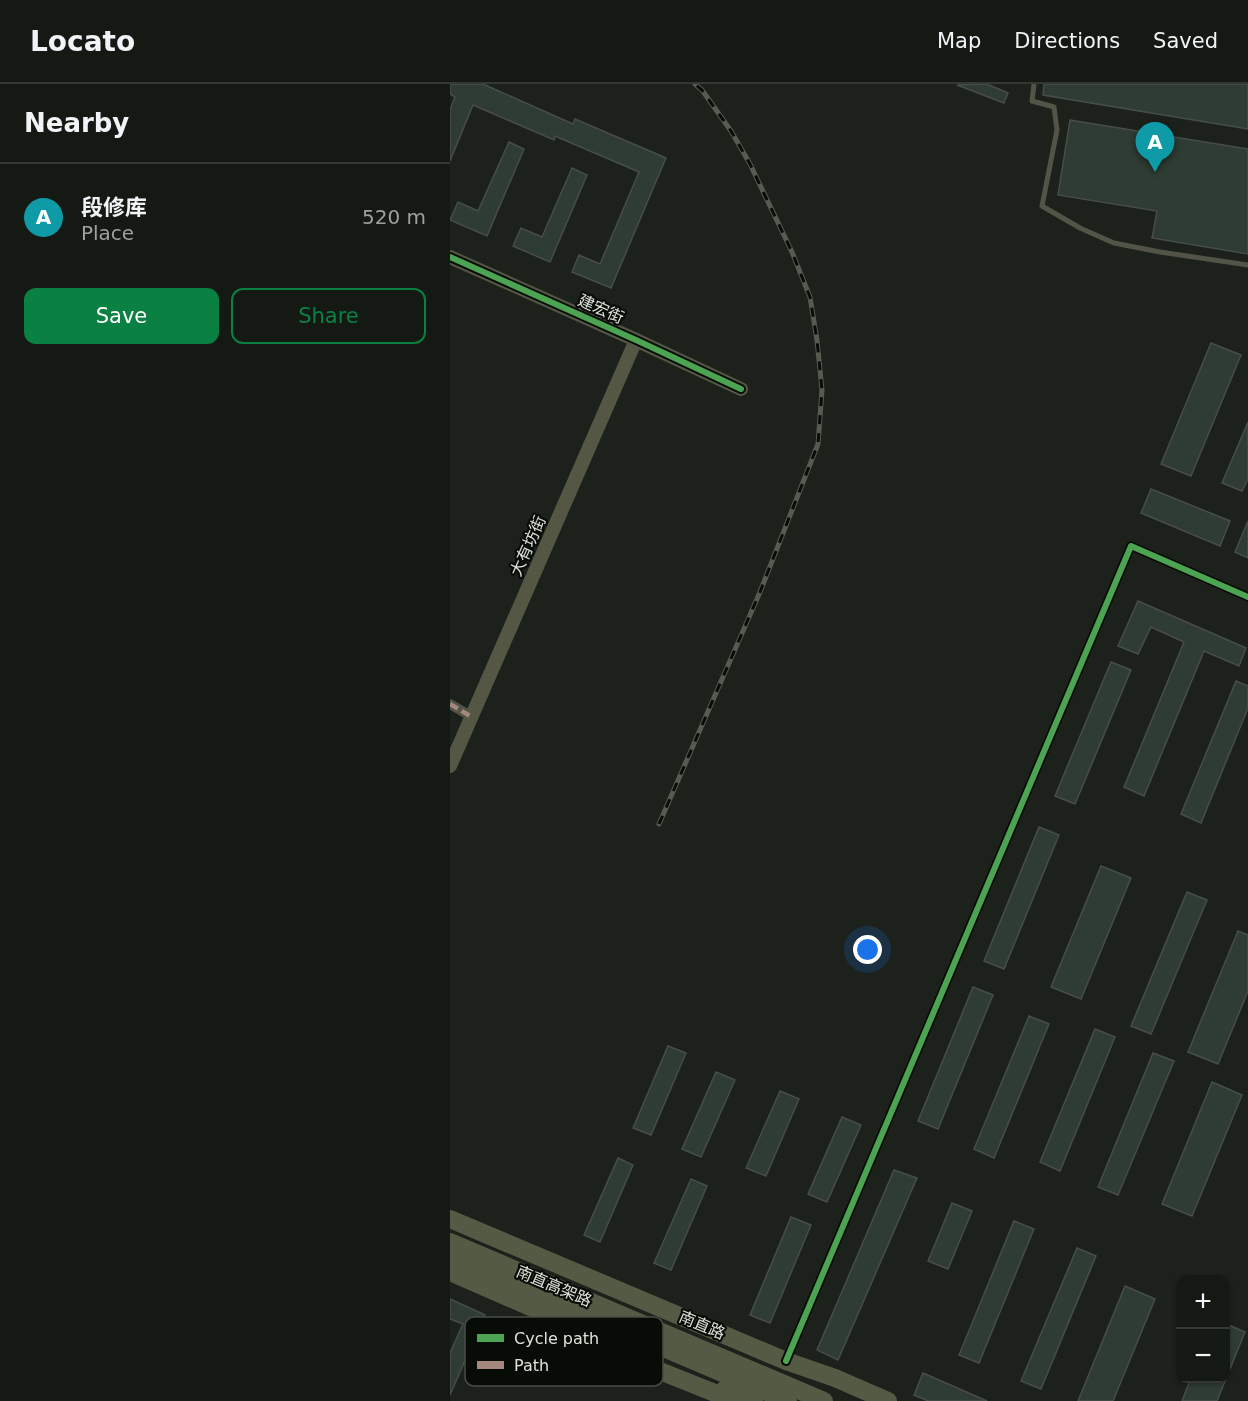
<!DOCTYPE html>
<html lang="en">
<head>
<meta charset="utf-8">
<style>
	:root { --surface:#151914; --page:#222622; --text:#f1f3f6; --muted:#9da0a0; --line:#343834; --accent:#0b8043 }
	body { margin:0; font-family:"DejaVu Sans","Noto Sans SC",sans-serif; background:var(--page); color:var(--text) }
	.controls { position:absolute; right:18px; bottom:18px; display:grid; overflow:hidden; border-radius:12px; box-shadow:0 2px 4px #0004 }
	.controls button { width:54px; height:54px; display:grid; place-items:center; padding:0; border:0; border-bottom:2px solid var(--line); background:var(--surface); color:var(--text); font:30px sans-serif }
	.you { position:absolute; left:418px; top:866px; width:21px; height:21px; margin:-15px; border:4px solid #fff; border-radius:50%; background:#1a73e8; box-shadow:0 0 0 9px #1a73e833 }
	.badge { display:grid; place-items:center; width:39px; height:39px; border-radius:50%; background:var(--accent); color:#fff; font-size:20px; font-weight:700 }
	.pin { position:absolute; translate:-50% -50px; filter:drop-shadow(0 2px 3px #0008) }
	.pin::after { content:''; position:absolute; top:32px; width:21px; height:18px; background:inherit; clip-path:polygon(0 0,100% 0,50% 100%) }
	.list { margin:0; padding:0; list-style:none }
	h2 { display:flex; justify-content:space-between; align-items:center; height:78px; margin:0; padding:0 24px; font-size:26px }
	h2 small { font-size:20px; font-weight:400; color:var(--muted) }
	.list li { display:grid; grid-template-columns:39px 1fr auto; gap:18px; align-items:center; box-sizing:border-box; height:108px; padding:0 24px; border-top:2px solid var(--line) }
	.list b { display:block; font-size:22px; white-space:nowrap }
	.list p { margin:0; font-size:20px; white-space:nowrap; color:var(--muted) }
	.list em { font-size:20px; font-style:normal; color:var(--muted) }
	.actions { display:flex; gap:12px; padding:18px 24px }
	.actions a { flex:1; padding:14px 0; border:2px solid var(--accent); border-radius:12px; text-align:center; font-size:21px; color:var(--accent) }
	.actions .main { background:var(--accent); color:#fff }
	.map { position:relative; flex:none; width:798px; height:1317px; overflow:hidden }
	header { display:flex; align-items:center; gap:36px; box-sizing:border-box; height:84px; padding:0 30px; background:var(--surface); border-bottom:2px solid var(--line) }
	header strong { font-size:28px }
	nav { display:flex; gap:33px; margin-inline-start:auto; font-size:21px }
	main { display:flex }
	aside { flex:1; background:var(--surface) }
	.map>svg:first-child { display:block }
	.building { fill:#2e3c33; stroke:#484d48; stroke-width:1.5 }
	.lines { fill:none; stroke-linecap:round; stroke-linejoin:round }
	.lane { stroke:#515447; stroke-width:5 }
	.street { stroke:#515447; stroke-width:10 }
	.secondary { stroke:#535744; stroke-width:14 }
	.highway { stroke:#555a44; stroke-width:18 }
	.rail-casing { stroke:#575a50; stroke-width:5 }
	.rail { stroke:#080c07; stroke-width:3; stroke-dasharray:9; stroke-linecap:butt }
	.quiet { stroke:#a5887d; stroke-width:4.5; stroke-dasharray:9 4.5; stroke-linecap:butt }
	.cycleway-casing { stroke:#080c07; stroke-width:10 }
	.cycleway { stroke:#4ca352; stroke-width:6 }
	.labels { text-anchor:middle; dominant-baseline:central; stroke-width:4.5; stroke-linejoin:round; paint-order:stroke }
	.street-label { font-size:16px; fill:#dde3db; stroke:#080c07 }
	.key { fill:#080c07; stroke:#484c47; stroke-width:1.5 }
	.key-label { font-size:16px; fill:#dde3db }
</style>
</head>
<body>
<header>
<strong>Locato</strong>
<nav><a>Map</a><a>Directions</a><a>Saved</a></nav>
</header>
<main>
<aside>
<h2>Nearby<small></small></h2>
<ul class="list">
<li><span class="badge" style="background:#0f9aa8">A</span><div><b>段修库</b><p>Place</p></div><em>520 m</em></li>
</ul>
<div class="actions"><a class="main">Save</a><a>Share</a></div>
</aside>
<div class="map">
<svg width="798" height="1317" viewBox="0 0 798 1317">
	<rect width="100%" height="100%" fill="#1c211b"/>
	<g class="building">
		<polygon points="0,0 33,0 123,40 125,35 216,74 161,204 122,188 129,171 150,180 189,88 105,52 104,56 23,21 0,77 0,26 5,13 0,10"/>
		<polygon points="537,0 558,9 554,19 507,1"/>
		<polygon points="594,0 798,0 798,45 593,11"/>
		<polygon points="620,36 798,65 798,170 702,154 707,127 608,111"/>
		<polygon points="59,58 74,65 37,152 0,136 8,118 28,127"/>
		<polygon points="122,84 137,91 100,178 63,162 71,144 92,153"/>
		<polygon points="761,259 791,271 741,392 711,380"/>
		<polygon points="798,338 798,395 792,407 772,399"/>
		<polygon points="701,405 780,437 770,462 691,429"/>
		<polygon points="798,437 798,474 785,468"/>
		<polygon points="688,517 796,564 789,582 754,567 694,712 674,703 734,558 701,543 688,570 668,562"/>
		<polygon points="661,578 681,586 625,720 605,712"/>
		<polygon points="786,597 798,602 798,624 751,739 731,730"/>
		<polygon points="589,743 609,751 554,885 534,877"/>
		<polygon points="651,782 681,794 631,915 601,903"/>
		<polygon points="737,808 757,816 701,950 681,942"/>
		<polygon points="788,847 798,851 798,907 768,980 738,968"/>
		<polygon points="523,903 543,911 488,1045 468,1037"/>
		<polygon points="579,932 599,940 544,1074 524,1065"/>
		<polygon points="645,945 665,953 610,1087 590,1078"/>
		<polygon points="218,962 236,969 201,1051 183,1044"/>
		<polygon points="703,969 724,977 668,1111 648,1103"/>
		<polygon points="266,988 285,996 251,1073 232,1065"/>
		<polygon points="762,998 792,1011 742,1132 712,1120"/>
		<polygon points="330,1007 349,1015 316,1092 296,1084"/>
		<polygon points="392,1033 411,1041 377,1118 358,1110"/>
		<polygon points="168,1074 183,1081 150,1158 134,1151"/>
		<polygon points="444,1086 467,1094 388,1276 367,1266"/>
		<polygon points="241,1095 257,1102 221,1186 204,1179"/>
		<polygon points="502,1119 522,1127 498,1185 478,1177"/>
		<polygon points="341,1133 361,1141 320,1239 300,1231"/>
		<polygon points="564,1137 584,1145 529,1279 509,1271"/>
		<polygon points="627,1164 646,1172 591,1305 571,1297"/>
		<polygon points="675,1202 705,1215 663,1317 628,1317"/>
		<polygon points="0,1215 35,1231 0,1311 0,1269 13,1240 0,1235"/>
		<polygon points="776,1240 795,1248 767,1317 732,1317 741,1294 776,1294"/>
		<polygon points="473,1289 537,1317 478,1317 464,1311"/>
	</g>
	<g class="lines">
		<polyline class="lane" points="584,0 582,17 604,23 607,46 592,122 630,144 664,159 710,168 798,181"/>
		<g class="street">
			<polyline points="0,620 22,633"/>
			<polyline points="336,1277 681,462 798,513"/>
		</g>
		<g class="secondary">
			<polyline points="0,173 186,256 291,305"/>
			<polyline points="0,682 186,256"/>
		</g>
		<g class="highway">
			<polyline points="0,1135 336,1277 385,1294 438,1317"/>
			<polyline points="0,1158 374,1317"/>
			<polyline points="0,1173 338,1317"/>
			<polyline points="0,1188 172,1263 190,1279 285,1317"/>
			<polyline points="275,1305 304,1317"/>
		</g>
		<defs>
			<polyline id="rail" points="209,740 310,508 368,360 372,306 367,256 360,213 342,168 300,80 281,47 252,6 245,0"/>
		</defs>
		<use href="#rail" class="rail-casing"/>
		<use href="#rail" class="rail"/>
		<polyline class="quiet" points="0,620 22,633"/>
		<defs>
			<g id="cycleway">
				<polyline points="0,173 186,256 291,305"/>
				<polyline points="336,1277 681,462 798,513"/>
			</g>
		</defs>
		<use href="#cycleway" class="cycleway-casing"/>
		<use href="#cycleway" class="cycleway"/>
	</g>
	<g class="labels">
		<g class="street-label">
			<text transform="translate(151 225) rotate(24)">建宏街</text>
			<text transform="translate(78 462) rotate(-66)">大有坊街</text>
			<text transform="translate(104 1202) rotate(23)">南直高架路</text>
			<text transform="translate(252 1241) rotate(23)">南直路</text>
		</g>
	</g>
	<rect x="15" y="1233" width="198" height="69" rx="9" class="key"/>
	<rect x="27" y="1250" width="27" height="8" fill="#4ca352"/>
	<rect x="27" y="1277" width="27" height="8" fill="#a5887d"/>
	<g class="key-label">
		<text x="64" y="1260">Cycle path</text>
		<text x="64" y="1287">Path</text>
	</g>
</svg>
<div class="controls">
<button>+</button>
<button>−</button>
</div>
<div class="you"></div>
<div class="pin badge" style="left:705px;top:88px;background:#0f9aa8">A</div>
</div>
</main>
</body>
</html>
